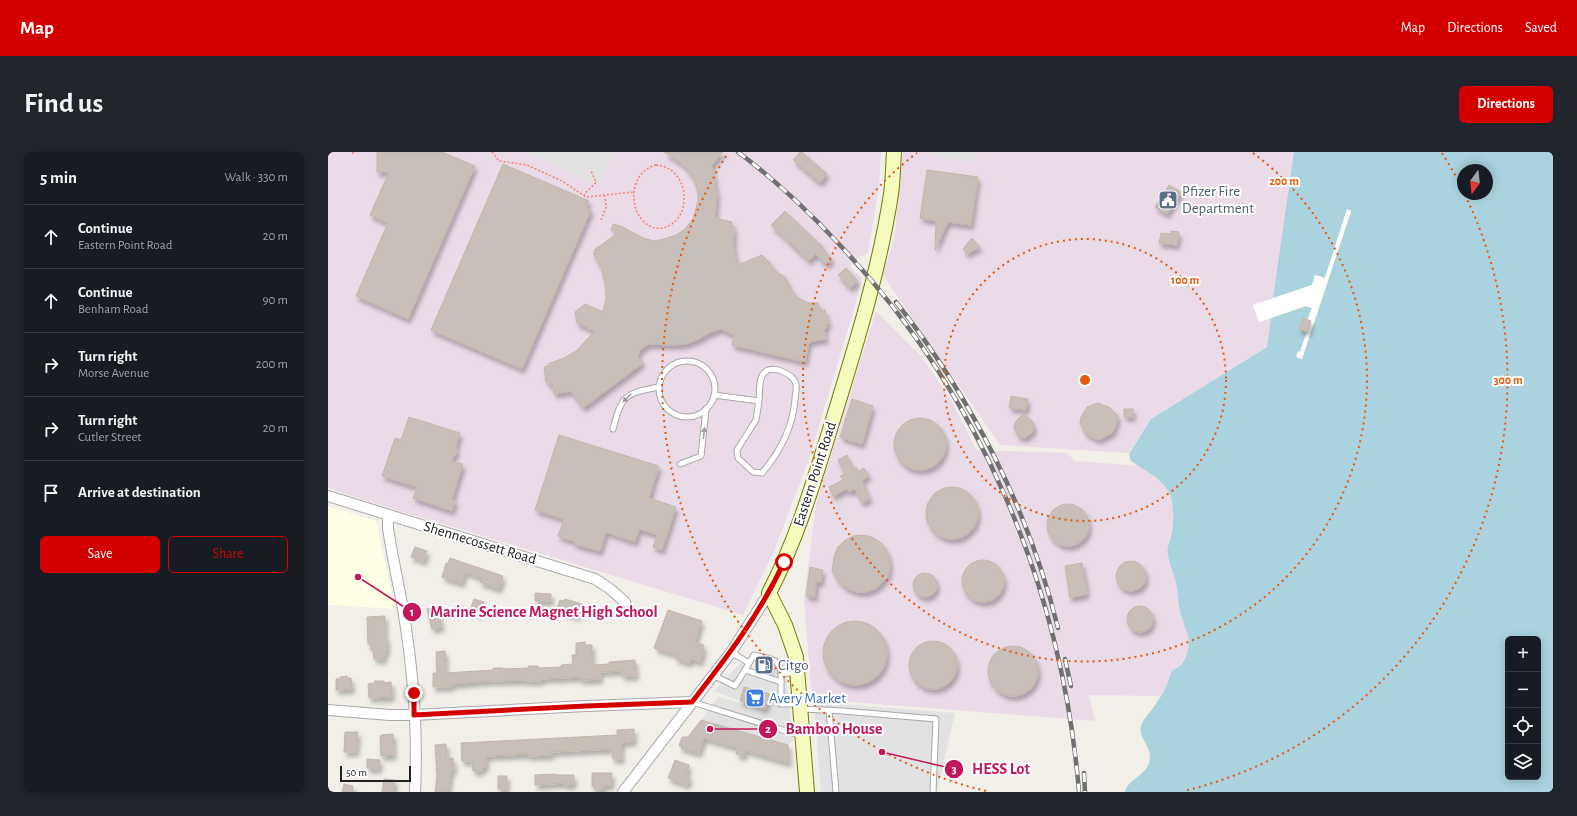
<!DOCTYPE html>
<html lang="en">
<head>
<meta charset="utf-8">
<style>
	:root { --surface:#171b24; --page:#20242c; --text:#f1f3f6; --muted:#9ea1a6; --line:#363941; --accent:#d40000 }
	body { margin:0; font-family:"Alegreya Sans",sans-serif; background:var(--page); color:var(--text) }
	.controls { position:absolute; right:12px; bottom:12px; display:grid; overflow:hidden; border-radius:6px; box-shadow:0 2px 10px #0003 }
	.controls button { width:36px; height:36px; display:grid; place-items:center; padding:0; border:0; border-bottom:1px solid var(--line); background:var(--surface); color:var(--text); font:20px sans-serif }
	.compass { position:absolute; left:1129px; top:12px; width:36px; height:36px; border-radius:50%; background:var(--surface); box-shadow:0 2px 10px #0003; rotate:195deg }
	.scale { position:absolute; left:12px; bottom:10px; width:71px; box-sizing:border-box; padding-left:4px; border:2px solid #222; border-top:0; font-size:11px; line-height:14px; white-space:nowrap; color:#222; -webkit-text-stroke:3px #fff; paint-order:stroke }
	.stop { position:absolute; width:12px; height:12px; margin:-9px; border:3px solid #d40000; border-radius:50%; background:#fff }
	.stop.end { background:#d40000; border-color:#fff; box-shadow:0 1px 4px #0008 }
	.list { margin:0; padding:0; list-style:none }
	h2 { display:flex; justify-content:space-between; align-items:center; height:52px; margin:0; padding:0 16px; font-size:17px }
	h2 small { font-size:13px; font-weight:400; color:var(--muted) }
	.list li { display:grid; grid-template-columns:26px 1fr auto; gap:12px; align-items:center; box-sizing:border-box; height:64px; padding:0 16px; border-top:1px solid var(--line) }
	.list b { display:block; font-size:15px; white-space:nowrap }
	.list p { margin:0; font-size:13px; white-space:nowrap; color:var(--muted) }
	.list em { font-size:13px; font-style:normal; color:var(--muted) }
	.actions { display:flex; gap:8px; padding:12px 16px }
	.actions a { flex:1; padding:9px 0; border:1px solid var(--accent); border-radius:6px; text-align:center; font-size:14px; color:var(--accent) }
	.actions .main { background:var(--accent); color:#fff }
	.icon { flex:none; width:22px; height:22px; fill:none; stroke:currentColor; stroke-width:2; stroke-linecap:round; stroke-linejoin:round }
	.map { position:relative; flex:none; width:1225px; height:640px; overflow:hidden; border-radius:6px }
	header { display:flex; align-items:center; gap:24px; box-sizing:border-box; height:56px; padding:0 20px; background:var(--accent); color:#fff }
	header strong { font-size:19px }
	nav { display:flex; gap:22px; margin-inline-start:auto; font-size:14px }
	.intro { display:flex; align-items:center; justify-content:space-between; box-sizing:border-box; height:96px; padding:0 24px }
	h1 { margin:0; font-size:28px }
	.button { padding:10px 18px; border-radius:6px; background:var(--accent); color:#fff; font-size:14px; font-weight:700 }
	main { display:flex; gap:24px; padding:0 24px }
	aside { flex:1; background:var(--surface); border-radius:6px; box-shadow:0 2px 10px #0003 }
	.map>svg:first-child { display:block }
	.industrial { fill:#ebdbe8 }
	.education { fill:#ffffe5 }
	.parking { fill:#e2e2e2 }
	.water { fill:#aad3df; fill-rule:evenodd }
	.pier { fill:#fff }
	.building { fill:#c7bfb8; stroke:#c4b6ab; filter:url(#shadow) }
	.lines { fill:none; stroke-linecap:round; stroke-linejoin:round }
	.lane-casing { stroke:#a9a9a9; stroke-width:7 }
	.street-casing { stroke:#a9a9a9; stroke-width:12 }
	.secondary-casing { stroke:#707d05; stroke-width:16 }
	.path { stroke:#fa8072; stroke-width:1.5; stroke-dasharray:2 2; stroke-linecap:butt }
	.lane { stroke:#fff; stroke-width:5 }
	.street { stroke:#fff; stroke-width:10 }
	.secondary { stroke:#f7fabf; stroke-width:14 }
	.rail-casing { stroke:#707070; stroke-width:4.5 }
	.rail { stroke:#fff; stroke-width:3; stroke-dasharray:9; stroke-linecap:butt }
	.oneway { fill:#9c9c9c }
	.route { stroke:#d40000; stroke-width:5 }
	.ring { fill:none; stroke:#e8590c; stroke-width:2; stroke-dasharray:2 4 }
	.labels { text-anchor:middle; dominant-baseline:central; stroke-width:4; stroke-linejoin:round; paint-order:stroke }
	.service-label { font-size:15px; fill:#4e5e75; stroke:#fff; text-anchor:start }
	.street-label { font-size:15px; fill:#222; stroke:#fff }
	.shop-label { font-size:15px; fill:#366cbe; stroke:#fff; text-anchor:start }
	.centre { fill:#e8590c; stroke:#fff; stroke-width:2 }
	.ring-label { font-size:12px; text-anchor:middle; font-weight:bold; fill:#e8590c; stroke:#fff; stroke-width:4; stroke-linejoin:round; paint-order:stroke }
	.leader { fill:none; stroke:#c2185b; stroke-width:1.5 }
	.callout-dot { fill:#c2185b; stroke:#fff; stroke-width:1.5 }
	.mark-label { font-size:12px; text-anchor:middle; font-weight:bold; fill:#fff }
	.callout-label { font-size:16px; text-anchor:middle; font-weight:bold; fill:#c2185b; stroke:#fff; stroke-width:4; stroke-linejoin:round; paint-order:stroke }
</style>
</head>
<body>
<header>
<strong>Map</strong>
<nav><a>Map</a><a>Directions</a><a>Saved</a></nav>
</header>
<div class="intro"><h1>Find us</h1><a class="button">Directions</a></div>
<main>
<aside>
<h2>5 min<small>Walk · 330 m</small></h2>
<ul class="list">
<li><svg class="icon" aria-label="ahead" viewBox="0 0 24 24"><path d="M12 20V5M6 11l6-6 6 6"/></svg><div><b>Continue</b><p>Eastern Point Road</p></div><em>20 m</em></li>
<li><svg class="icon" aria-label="ahead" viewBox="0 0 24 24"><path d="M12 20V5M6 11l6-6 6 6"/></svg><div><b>Continue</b><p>Benham Road</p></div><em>90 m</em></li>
<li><svg class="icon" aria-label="right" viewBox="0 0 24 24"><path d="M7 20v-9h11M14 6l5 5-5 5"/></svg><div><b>Turn right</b><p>Morse Avenue</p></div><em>200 m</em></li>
<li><svg class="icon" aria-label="right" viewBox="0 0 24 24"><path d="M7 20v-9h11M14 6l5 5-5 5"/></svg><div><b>Turn right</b><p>Cutler Street</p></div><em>20 m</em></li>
<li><svg class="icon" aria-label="arrive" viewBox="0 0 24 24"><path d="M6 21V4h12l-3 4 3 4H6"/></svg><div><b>Arrive at destination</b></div></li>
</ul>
<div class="actions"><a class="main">Save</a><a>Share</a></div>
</aside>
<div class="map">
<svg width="1225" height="640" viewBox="0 0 1225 640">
	<defs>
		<filter id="shadow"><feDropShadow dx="2.5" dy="4.5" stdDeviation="2" flood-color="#0004"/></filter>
	</defs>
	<rect width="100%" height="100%" fill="#f2efe9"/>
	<g class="industrial">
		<polygon points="0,0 553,0 551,35 540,100 536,104 534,103 531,105 522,115 534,126 526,157 481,307 445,402 415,463 49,352 0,336"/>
		<polygon points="575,0 966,0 939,195 823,267 801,301 672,293 554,122 566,89"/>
		<polygon points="548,159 593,204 624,249 648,298 739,301 747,309 812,314 834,331 840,339 845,355 845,370 840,393 840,403 848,429 853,464 860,480 861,495 857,507 852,514 845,518 839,534 832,544 761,543 767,569 484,547 476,448 488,352"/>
	</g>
	<polygon class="education" points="0,354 48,369 67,457 0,453"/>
	<g class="parking">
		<polygon points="199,0 287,0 271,31 264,32"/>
		<polygon points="604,0 648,0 646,11 604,3"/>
		<polygon points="447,506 456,507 465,589 460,593 373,568 390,545 437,557 441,542 417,535 412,549 386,539 412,511 440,520"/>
		<polygon points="486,550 627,561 609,640 493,640"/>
	</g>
	<path class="water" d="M966 0H1225V640H797C799 628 817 624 821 611 826 594 809 587 813 574 815 567 821 562 825 556 830 549 835 541 839 533 841 529 841 523 844 519 846 517 849 516 852 514 855 511 858 506 859 501 864 487 857 476 853 463 850 453 850 441 848 431 846 422 842 413 840 404 838 395 843 387 844 378 846 366 846 350 840 339 832 325 815 318 803 309L801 302 823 267 939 195 943 166 978 154 984 156 980 168 975 166 971 176 979 179 972 200 969 205 974 206 1023 59 1019 58 997 126 984 133 945 146ZM1135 18H1159V42H1135ZM1180 487H1210V625H1180Z"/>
	<polygon class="pier" points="1019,57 1023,59 974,207 968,205 970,199 972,200 979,180 971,177 975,166 980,167 984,156 978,154 931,170 925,153 984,133 987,123 997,126"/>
	<g class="building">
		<polygon points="49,0 114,0 147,14 80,167 28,144 60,71 42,63 61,20 49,20"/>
		<polygon points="336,0 395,0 384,13 389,43 387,66 404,70 403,74 406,75 405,95 410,113 434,103 442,111 446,118 457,125 464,139 469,145 480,151 490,151 492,159 497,158 501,172 498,173 499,176 496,177 498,187 481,190 477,210 404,193 406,183 393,177 383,180 371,187 358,192 344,193 321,192 312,198 310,204 315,211 255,256 243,239 226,242 224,232 221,233 221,230 218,230 216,215 220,214 220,212 236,206 248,199 267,179 249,171 247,160 257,152 275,160 278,146 277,131 273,115 265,101 267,100 266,98 290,81 283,78 285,72 293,74 315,86 326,89 336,87 348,83 357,77 365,67 370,49 370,41 366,27 358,16 350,9"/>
		<polygon points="472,0 474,0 499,22 492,31 465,8"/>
		<polygon points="175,12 261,49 258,55 263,58 194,217 103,178"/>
		<polygon points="599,18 650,25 643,73 620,70 607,98 608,69 592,66"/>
		<polygon points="841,33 853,40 839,62 827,55"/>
		<polygon points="457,59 495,95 494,95 504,108 498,113 488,102 481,109 443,73"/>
		<polygon points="843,79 851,80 849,93 831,91 833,81 843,82"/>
		<polygon points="644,86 652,95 639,102 635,97"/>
		<polygon points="518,116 530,129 522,136 510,123"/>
		<polygon points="975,166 983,169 980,180 971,177"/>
		<polygon points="683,244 700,247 698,258 681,256"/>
		<polygon points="524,247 545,254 534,292 512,285"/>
		<polygon points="770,251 781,255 790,264 787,276 784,281 773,287 767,287 757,281 752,271 753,265 759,255"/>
		<rect x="796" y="257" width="9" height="8"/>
		<polygon points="695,262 703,268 706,273 705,280 697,286 690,284 686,275 688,269"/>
		<polygon points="81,265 132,281 128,294 129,300 123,309 135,312 124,347 127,349 124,359 85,346 89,335 54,324 67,286 73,288"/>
		<circle cx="592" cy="292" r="26"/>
		<polygon points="231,283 331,314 321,346 348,355 334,398 325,395 329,383 311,377 307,390 278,380 272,399 246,392 247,390 230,384 236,367 207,358"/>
		<polygon points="519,303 525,317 528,315 530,319 536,316 541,324 534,328 536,331 535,332 542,347 534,351 527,337 521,340 519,337 505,344 501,335 515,328 512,324 517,322 510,308"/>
		<circle cx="624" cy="361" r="26"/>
		<circle cx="740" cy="373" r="21"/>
		<polygon points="534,383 544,385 552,390 558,397 561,405 562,415 560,424 554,431 547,437 538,440 529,440 520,437 512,431 504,419 506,404 510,395 516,389 525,384"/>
		<polygon points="87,395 99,399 96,409 83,405"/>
		<polygon points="122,406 175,424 171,437 152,430 153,426 137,420 134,431 114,425 118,411 120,411"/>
		<circle cx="655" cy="429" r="21"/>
		<circle cx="803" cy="424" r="15"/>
		<polygon points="754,411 759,442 742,446 737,414"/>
		<polygon points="482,415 495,418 493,430 488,430 487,445 478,444"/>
		<circle cx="597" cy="433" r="12"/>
		<polygon points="207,441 223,442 223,449 207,449"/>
		<polygon points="146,447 156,450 152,462 142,458"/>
		<polygon points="237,447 254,452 250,464 233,460 234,458 229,456 232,448 236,449"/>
		<circle cx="812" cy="467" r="13"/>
		<polygon points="109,455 114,475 104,477 99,457"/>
		<polygon points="340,458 374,469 367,490 376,493 374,497 376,498 372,510 363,507 361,511 348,507 349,503 326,496"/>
		<polygon points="57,464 57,486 59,486 59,499 57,499 56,507 46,507 45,498 43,498 43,492 40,492 39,465"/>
		<circle cx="527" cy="501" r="32"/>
		<circle cx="605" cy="513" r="24"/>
		<polygon points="257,490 257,493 264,493 264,510 266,510 266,513 281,512 281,510 307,508 308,524 294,524 294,519 272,520 272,527 253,528 253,525 213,527 213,529 198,529 198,528 159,529 123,532 124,535 105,535 105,521 109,521 108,500 117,499 118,521 165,518 165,516 175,516 175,517 201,516 200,514 210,514 210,516 233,515 233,513 245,512 244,503 248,503 248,491"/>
		<circle cx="685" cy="519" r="25"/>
		<polygon points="431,508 443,512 440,520 428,516"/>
		<polygon points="19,524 19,526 23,526 24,537 8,538 8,527 12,527 12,525"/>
		<polygon points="46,529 56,529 56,531 63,530 64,545 41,546 40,532 47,531"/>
		<polygon points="416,535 442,542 437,557 412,549"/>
		<polygon points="373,568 460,593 461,611 417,598 416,604 408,602 410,596 376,586 371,601 353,596 354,594 351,594 354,585 360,585"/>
		<polygon points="306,577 306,589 293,591 294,607 285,607 284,597 223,600 224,603 200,604 200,602 158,604 158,615 154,615 154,619 145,619 144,609 134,609 133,591 289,583 289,578"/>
		<polygon points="17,580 30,580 28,600 16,600"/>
		<polygon points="65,582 66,603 53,604 52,585 53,585 53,583"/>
		<polygon points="118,592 119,607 125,606 126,618 123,619 120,640 107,640 109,624 107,593"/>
		<polygon points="39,607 52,608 51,617 39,616"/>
		<polygon points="347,608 361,613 358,624 362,625 359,633 340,626"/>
		<polygon points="264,621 284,621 283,633 275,634 275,637 266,637 266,634 264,634"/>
		<polygon points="228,622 228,623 246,623 246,632 237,633 237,631 207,633 207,623"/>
		<rect x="170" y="624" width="9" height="13"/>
		<polygon points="56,627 67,628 66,640 54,640"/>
		<polygon points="16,632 25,634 24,640 14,640"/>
	</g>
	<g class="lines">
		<defs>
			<g id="lane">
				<circle cx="359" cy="237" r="28"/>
				<path d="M386 243 431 249 428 268 409 298 410 306 425 320 434 321C452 300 465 275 467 247 467 243 469 237 468 232 465 222 446 213 437 220 430 225 432 241 431 249"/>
				<path d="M285 277C294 243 296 242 330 235"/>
				<polyline points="352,312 373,304 378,257"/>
				<polyline points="403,500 421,511"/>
				<path d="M417 518 426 503C440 507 452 505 453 522"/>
				<polyline points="469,520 453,522 453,552 471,552"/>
				<polyline points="385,523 407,534 417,518 453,530"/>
				<polyline points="364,550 474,584"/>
				<polyline points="474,557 515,559 608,567 605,640"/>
				<polyline points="501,558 508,640"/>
			</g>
			<g id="street">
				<polyline points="0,344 267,427 281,436 297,450"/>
				<path d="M60 363V376C64 403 70 430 75 457 85 517 90 579 87 640"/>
				<polyline points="0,558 62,563 86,563 258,554 364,550"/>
				<polyline points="295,640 404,499 441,441"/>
			</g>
			<path id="secondary" d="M479 640 468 505 457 473 441 441C469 387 486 329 504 271 527 196 551 120 563 42 565 28 565 14 566 0"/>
		</defs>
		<use href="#lane" class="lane-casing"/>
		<use href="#street" class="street-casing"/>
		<use href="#secondary" class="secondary-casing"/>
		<g class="path">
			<polyline points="25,0 25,4"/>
			<polyline points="164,0 171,9 199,13 234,29 258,45 306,40"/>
			<path d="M328 13C349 14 360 36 355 56 350 74 329 84 315 69 299 51 304 19 328 13Z"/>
			<path d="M256 44C258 38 265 35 268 30L263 19"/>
			<polyline points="273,68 278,55 277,44"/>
		</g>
		<use href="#lane" class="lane"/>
		<use href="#street" class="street"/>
		<use href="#secondary" class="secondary"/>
		<defs>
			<g id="rail">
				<path d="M410 0C446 27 479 58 510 91 652 241 734 435 751 640"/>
				<path d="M568 150C643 245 701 358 730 476"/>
				<polyline points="737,507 743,534"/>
				<polyline points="756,621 757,640"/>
			</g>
		</defs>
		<use href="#rail" class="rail-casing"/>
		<use href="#rail" class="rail"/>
	</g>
	<defs><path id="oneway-solid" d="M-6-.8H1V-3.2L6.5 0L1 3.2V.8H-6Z"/></defs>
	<g class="oneway">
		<use href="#oneway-solid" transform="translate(299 246) rotate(135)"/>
		<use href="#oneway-solid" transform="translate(376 281) rotate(-84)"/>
	</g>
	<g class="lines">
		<path class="route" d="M86 541V563L258 554 364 550C399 505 432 462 456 410"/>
	</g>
	<g class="ring">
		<circle cx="757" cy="228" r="141"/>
		<path d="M925 1A282 282 0 1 1 589 1"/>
		<path d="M658 639A423 423 0 0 1 400 1M1114 1A423 423 0 0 1 1134 36M1137 43A423 423 0 0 1 856 639"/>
	</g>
	<defs>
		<symbol id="civic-square" viewBox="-11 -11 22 22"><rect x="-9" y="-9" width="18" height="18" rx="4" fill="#5c6f8a" stroke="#fff"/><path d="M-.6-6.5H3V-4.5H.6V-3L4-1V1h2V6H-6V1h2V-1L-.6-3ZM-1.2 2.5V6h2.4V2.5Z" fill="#fff"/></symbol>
		<symbol id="fuel-square" viewBox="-11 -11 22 22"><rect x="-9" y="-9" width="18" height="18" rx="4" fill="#5c6f8a" stroke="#fff"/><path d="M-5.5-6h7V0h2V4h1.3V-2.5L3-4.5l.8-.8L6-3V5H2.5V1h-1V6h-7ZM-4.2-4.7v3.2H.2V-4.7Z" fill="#fff"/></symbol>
		<symbol id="supermarket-square" viewBox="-11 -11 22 22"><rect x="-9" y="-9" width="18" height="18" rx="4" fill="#3f7fe0" stroke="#fff"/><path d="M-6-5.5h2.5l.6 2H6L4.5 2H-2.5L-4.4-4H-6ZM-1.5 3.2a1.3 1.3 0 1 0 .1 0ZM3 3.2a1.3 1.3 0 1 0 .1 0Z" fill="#fff"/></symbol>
	</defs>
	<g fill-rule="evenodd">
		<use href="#civic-square" x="829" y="37" width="22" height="22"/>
		<use href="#fuel-square" x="425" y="502" width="22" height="22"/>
		<use href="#supermarket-square" x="416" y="535" width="22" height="22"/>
	</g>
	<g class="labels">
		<g class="service-label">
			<text x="854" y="39">Pfizer Fire<tspan x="854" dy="17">Department</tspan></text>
			<text x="450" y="513">Citgo</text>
		</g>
		<g class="street-label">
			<text transform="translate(487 322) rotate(-72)">Eastern Point Road</text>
			<text transform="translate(152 391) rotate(17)">Shennecossett Road</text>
		</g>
		<g class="shop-label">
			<text x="441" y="546">Avery Market</text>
		</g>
	</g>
	<circle cx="757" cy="228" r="6" class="centre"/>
	<g class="ring-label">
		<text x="956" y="33">200 m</text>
		<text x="857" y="132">100 m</text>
		<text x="1180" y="232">300 m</text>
	</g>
	<path class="leader" d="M30 425L84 460M382 577L440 577M554 600L626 617"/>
	<g class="callout-dot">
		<circle cx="30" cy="425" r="4"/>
		<circle cx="382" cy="577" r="4"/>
		<circle cx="554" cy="600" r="4"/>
		<circle cx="84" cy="460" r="10"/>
		<circle cx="440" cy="577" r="10"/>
		<circle cx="626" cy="617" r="10"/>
	</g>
	<g class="mark-label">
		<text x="84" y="464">1</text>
		<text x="440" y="581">2</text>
		<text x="626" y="621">3</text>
	</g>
	<g class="callout-label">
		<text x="216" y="465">Marine Science Magnet High School</text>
		<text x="506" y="582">Bamboo House</text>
		<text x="673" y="622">HESS Lot</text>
	</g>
</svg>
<div class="controls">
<button>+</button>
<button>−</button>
<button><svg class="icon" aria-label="locate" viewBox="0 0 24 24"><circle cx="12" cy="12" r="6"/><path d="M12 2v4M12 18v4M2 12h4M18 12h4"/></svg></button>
<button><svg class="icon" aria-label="layers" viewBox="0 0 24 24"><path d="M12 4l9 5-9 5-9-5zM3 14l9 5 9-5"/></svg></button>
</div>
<svg class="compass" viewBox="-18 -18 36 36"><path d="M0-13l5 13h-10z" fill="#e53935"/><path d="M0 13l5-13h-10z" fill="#9ea1a6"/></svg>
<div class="scale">50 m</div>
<div class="stop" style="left:456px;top:410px"></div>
<div class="stop end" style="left:86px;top:541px"></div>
</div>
</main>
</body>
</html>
